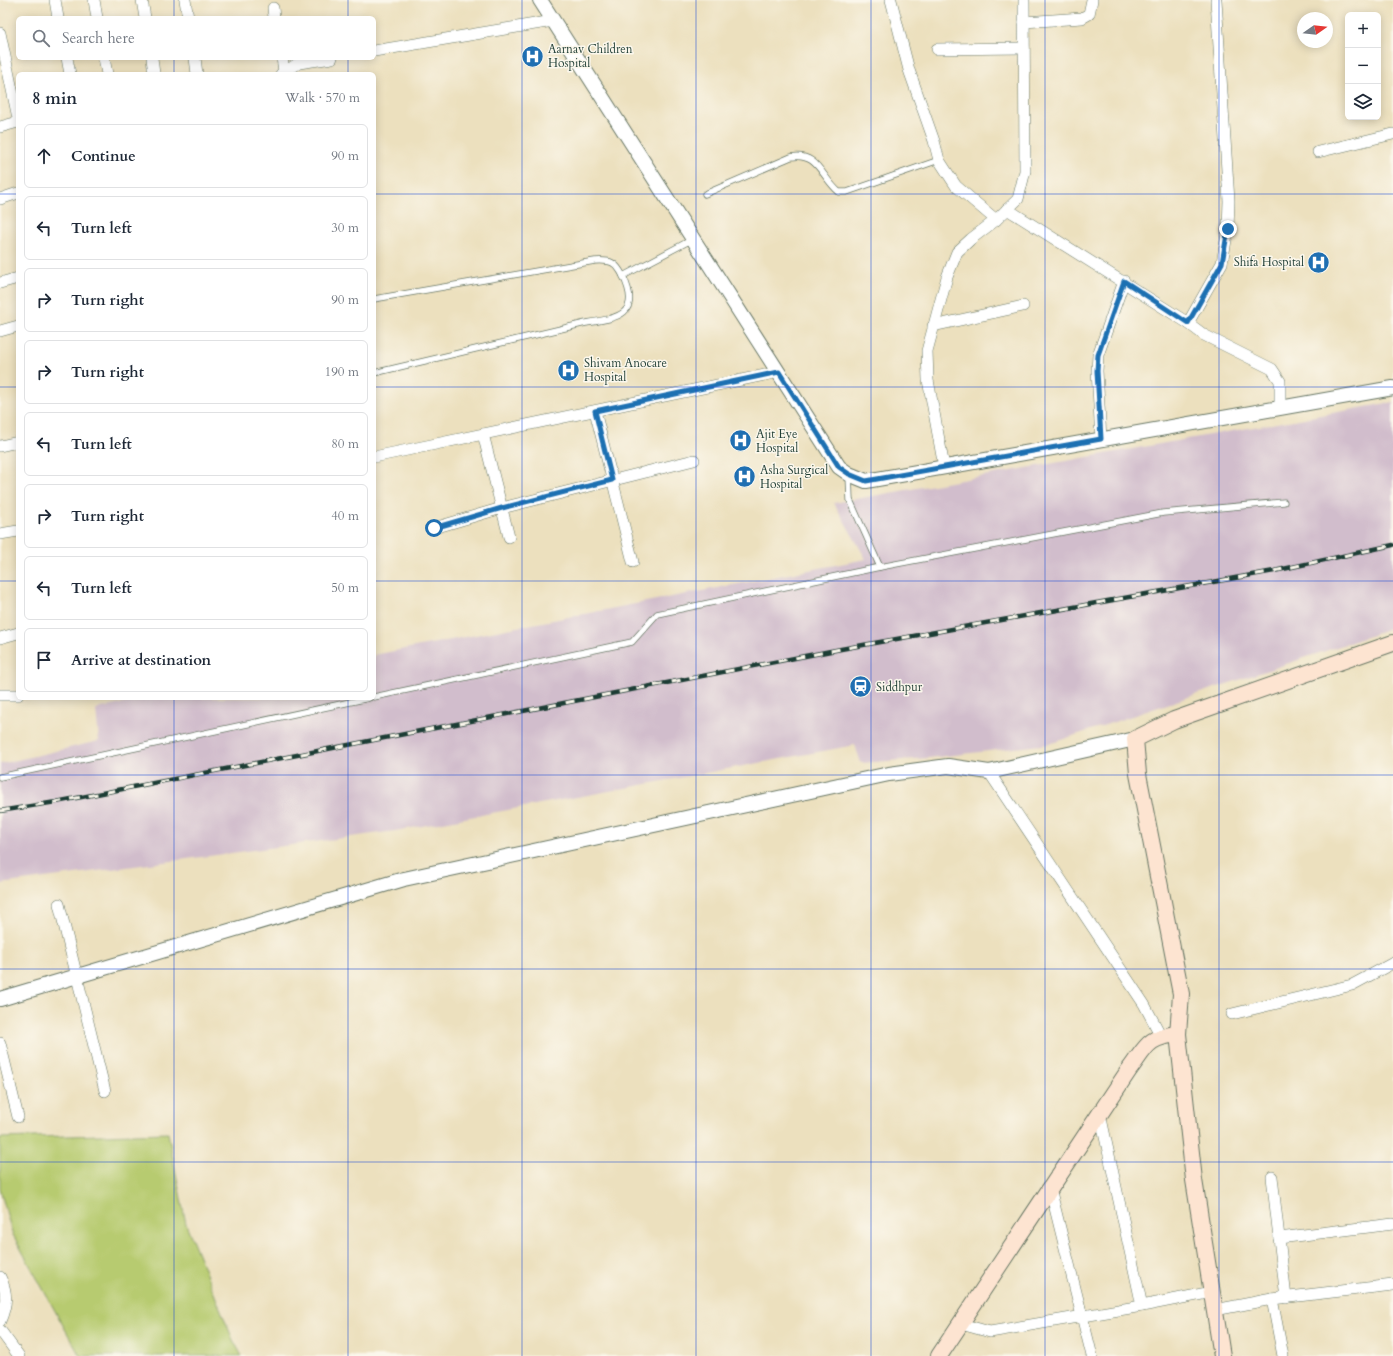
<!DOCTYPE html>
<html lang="en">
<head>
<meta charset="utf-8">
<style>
	:root { --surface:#fff; --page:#f2f2f3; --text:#1f2937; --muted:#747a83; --line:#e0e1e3 }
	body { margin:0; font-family:Cardo,serif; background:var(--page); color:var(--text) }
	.controls { position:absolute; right:12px; top:12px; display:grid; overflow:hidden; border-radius:6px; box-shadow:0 2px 10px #0003 }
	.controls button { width:36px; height:36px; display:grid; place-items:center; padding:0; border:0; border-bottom:1px solid var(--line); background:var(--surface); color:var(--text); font:20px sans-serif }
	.compass { position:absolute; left:1297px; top:12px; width:36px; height:36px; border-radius:50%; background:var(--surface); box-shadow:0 2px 10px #0003; rotate:76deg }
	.stop { position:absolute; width:12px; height:12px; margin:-9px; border:3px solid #1f6fb2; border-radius:50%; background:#fff }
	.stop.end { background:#1f6fb2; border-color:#fff; box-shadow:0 1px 4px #0008 }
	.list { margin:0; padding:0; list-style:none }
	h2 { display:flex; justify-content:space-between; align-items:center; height:52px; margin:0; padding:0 16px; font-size:17px }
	h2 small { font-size:13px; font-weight:400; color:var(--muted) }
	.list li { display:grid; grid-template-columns:26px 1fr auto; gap:12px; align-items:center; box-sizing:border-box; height:64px; margin:0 8px 8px; padding:0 8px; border:1px solid var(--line); border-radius:6px }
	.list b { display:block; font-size:15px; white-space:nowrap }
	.list em { font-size:13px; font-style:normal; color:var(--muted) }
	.icon { flex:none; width:22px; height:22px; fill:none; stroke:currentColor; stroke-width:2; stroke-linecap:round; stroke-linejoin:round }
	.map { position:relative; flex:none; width:1393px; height:1356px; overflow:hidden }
	.search { position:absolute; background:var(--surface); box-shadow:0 2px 10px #0003; left:16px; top:16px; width:360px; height:44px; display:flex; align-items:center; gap:10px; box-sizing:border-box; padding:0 14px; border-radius:6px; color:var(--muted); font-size:15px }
	.panel { position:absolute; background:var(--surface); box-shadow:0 2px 10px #0003; left:16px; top:72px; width:360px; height:628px; border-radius:6px }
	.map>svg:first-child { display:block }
	.industrial { fill:#d1bdcc }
	.green { fill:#b7cb6f; stroke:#6b8452 }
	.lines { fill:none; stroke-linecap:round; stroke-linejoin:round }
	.service-casing { stroke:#677664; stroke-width:7 }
	.minor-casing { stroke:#677664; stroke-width:12 }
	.tertiary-casing { stroke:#677664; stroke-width:16 }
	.secondary-casing { stroke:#677664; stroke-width:18 }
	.service { stroke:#fff; stroke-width:5.5 }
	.minor { stroke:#fff; stroke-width:11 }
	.tertiary { stroke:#fff; stroke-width:14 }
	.secondary { stroke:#fde4d1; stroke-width:16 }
	.rail-casing { stroke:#1f3d34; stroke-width:4.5 }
	.rail { stroke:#fbf7ec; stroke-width:3; stroke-dasharray:9; stroke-linecap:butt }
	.route { stroke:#1f6fb2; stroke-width:5 }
	.grid { fill:none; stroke:#1d4ed8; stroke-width:1; stroke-opacity:0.55 }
	.labels { text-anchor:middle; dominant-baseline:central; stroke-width:3; stroke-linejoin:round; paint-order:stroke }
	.poi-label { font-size:12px; fill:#1f3d34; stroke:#fbf7ec; text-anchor:start }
</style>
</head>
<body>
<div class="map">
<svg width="1393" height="1356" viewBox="0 0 1393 1356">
	<rect width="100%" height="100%" fill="#fbf7ec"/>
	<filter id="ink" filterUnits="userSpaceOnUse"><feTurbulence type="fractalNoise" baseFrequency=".025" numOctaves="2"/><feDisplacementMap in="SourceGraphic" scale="8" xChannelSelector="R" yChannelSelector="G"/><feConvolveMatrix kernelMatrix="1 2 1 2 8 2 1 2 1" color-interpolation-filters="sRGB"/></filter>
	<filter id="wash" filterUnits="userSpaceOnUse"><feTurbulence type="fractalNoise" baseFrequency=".012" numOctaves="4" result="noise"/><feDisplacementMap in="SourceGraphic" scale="16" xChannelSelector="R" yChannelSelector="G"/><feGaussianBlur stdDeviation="0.9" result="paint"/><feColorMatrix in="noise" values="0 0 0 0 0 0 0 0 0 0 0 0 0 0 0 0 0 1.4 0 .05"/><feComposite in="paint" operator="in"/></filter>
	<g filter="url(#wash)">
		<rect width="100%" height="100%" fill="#ece0be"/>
		<polygon class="industrial" points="1393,402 1393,628 1049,744 929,758 861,763 855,745 395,831 0,884 0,764 99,741 96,709 151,698 374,698 374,655 866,559 834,503"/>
		<polygon class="green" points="168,1133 186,1224 233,1340 242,1356 80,1356 12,1233 0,1189 0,1138"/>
	</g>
	<g filter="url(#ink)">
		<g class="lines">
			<defs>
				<g id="service">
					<path d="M705 194 791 157C818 152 821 177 839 192H847L939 160"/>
					<path d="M374 299 595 261C611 260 616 262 623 276L693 239"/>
					<path d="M374 373 586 323C618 318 642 315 623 276"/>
					<polyline points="849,474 850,500 880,567"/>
					<polyline points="374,697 632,642 657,614 880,567 1163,513 1284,502"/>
					<polyline points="0,777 369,698"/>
				</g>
				<g id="minor">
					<polyline points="55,0 58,18"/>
					<polyline points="94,0 97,18"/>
					<polyline points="142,0 145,18"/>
					<polyline points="185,0 188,18"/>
					<polyline points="891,0 909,70 934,141 939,160 956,186 996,220"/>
					<polyline points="1216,0 1229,201 1228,229 1222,263 1188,323 1204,335 1272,369 1280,381 1280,408"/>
					<polyline points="273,8 274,18"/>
					<polyline points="1024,22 1082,18 1089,14 1092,0"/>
					<polyline points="0,33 18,118"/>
					<polyline points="937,49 1024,48"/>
					<polyline points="374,51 553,21"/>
					<polyline points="67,58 70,74"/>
					<polyline points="104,58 107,74"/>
					<polyline points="152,58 154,74"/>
					<polyline points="195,58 197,74"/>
					<polyline points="282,58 284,71"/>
					<polyline points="281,74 299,63 332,58"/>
					<polyline points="0,127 18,122"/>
					<polyline points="1318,152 1393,134"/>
					<polyline points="0,199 18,193"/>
					<polyline points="1007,209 1188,323"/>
					<polyline points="0,283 18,278"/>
					<polyline points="933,326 1023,306"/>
					<polyline points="0,331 18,326"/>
					<polyline points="595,411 633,562"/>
					<polyline points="483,434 509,537"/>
					<polyline points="1101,439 1097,371 1098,355 1124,281"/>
					<polyline points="0,446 18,442"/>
					<polyline points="374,457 779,372"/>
					<polyline points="944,467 928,380 927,351 947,277 957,252 971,239 996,220 1018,199 1025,171 1024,0"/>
					<polyline points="434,528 502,508 694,460"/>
					<polyline points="0,534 18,531"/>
					<polyline points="0,638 18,633"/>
					<polyline points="0,695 18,695"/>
					<polyline points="989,772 1144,1004 1161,1036"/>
					<polyline points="59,904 105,1091"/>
					<polyline points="1232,1014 1352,985 1393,963"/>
					<polyline points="0,1043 18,1117"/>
					<polyline points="1100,1114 1142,1306"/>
					<polyline points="1272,1177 1286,1298"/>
					<polyline points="1050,1188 1092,1356"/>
					<polyline points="1279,1238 1393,1224"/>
					<path d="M0 1277C8 1293 7 1305 0 1321"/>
					<polyline points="1272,1299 1283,1356"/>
					<polyline points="1215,1310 1272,1299 1393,1285"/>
					<polyline points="961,1324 990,1332 1142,1306 1212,1292"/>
					<polyline points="0,1330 19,1356"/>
				</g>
				<g id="tertiary">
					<polyline points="540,0 839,467 849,474 866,481 1393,388"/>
					<polyline points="0,999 404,879 889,774 948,766 989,772 1135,739"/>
				</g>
				<g id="secondary">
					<path d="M939 1356 1129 1070C1147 1046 1147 1037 1178 1034"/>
					<polyline points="1222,1356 1194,1180 1178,1034 1181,994 1138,774 1135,739 1174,720 1393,643"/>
				</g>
			</defs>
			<use href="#service" class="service-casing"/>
			<use href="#minor" class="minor-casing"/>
			<use href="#tertiary" class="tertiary-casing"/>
			<use href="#secondary" class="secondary-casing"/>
			<use href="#service" class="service"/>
			<use href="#minor" class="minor"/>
			<use href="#tertiary" class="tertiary"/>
			<use href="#secondary" class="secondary"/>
			<defs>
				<polyline id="rail" points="0,811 56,802 841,649 1274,571 1393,545"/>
			</defs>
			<use href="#rail" class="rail-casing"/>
			<use href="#rail" class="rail"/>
		</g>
	</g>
	<g class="lines" filter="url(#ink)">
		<polyline class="route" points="434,528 502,508 612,480 595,411 779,372 839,467 849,474 866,481 1101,439 1097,371 1098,355 1124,281 1188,323 1222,263 1228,229"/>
	</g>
	<path class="grid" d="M174 0V18M348 0V18M522 0V1356M696 0V1356M871 0V1356M1045 0V1356M1219 0V1356M174 58V74M348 58V74M0 194H18M374 194H1393M0 387H18M374 387H1393M0 581H18M374 581H1393M174 698V1356M348 698V1356M0 775H1393M0 969H1393M0 1162H1393"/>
	<defs>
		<symbol id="hospital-disc" viewBox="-11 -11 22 22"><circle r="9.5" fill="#1f6fb2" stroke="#fbf7ec"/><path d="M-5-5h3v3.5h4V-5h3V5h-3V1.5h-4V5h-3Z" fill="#fff"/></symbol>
		<symbol id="station-disc" viewBox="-11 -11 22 22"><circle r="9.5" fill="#1f6fb2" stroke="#fbf7ec"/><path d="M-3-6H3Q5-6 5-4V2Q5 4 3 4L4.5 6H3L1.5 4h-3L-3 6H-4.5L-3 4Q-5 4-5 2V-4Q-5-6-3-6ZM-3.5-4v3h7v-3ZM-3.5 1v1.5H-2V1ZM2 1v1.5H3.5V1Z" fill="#fff"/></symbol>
	</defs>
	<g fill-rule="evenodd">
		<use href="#hospital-disc" x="520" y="44" width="25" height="25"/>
		<use href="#hospital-disc" x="1306" y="250" width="25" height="25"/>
		<use href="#hospital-disc" x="556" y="358" width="25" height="25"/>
		<use href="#hospital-disc" x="728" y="428" width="25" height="25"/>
		<use href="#hospital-disc" x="732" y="464" width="25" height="25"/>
		<use href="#station-disc" x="848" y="674" width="25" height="25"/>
	</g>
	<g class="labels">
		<g class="poi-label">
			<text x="548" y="49">Aarnav Children<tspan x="548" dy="14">Hospital</tspan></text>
			<text x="1304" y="262" text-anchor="end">Shifa Hospital</text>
			<text x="584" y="363">Shivam Anocare<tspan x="584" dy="14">Hospital</tspan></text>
			<text x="756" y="434">Ajit Eye<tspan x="756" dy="14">Hospital</tspan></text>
			<text x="760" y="470">Asha Surgical<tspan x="760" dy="14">Hospital</tspan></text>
			<text x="876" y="687">Siddhpur</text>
		</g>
	</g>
</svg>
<div class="controls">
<button>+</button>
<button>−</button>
<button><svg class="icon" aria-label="layers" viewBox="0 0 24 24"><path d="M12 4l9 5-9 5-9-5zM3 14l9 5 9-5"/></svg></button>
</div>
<svg class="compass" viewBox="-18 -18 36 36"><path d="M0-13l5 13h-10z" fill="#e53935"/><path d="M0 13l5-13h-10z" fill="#747a83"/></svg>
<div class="stop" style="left:434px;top:528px"></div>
<div class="stop end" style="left:1228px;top:229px"></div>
<div class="search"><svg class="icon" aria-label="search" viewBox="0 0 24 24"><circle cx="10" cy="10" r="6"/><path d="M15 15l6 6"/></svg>Search here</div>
<section class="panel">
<h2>8 min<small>Walk · 570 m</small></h2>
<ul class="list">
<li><svg class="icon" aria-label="ahead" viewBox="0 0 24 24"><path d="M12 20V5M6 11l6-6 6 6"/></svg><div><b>Continue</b></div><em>90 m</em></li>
<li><svg class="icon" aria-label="left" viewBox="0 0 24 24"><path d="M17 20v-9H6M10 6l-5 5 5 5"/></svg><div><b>Turn left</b></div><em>30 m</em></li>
<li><svg class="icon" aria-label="right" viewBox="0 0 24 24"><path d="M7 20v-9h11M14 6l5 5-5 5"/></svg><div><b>Turn right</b></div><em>90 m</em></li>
<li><svg class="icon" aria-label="right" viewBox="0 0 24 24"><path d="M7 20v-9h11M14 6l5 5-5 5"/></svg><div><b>Turn right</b></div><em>190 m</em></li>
<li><svg class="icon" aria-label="left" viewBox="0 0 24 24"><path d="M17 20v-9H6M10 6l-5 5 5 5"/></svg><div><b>Turn left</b></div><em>80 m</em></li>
<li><svg class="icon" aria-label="right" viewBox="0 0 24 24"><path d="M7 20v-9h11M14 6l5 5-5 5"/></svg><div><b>Turn right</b></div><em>40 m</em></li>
<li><svg class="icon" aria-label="left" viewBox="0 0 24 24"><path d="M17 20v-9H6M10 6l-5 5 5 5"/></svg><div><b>Turn left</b></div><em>50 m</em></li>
<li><svg class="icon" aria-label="arrive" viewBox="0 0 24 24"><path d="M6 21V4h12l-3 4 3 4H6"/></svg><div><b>Arrive at destination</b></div></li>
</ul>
</section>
</div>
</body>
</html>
